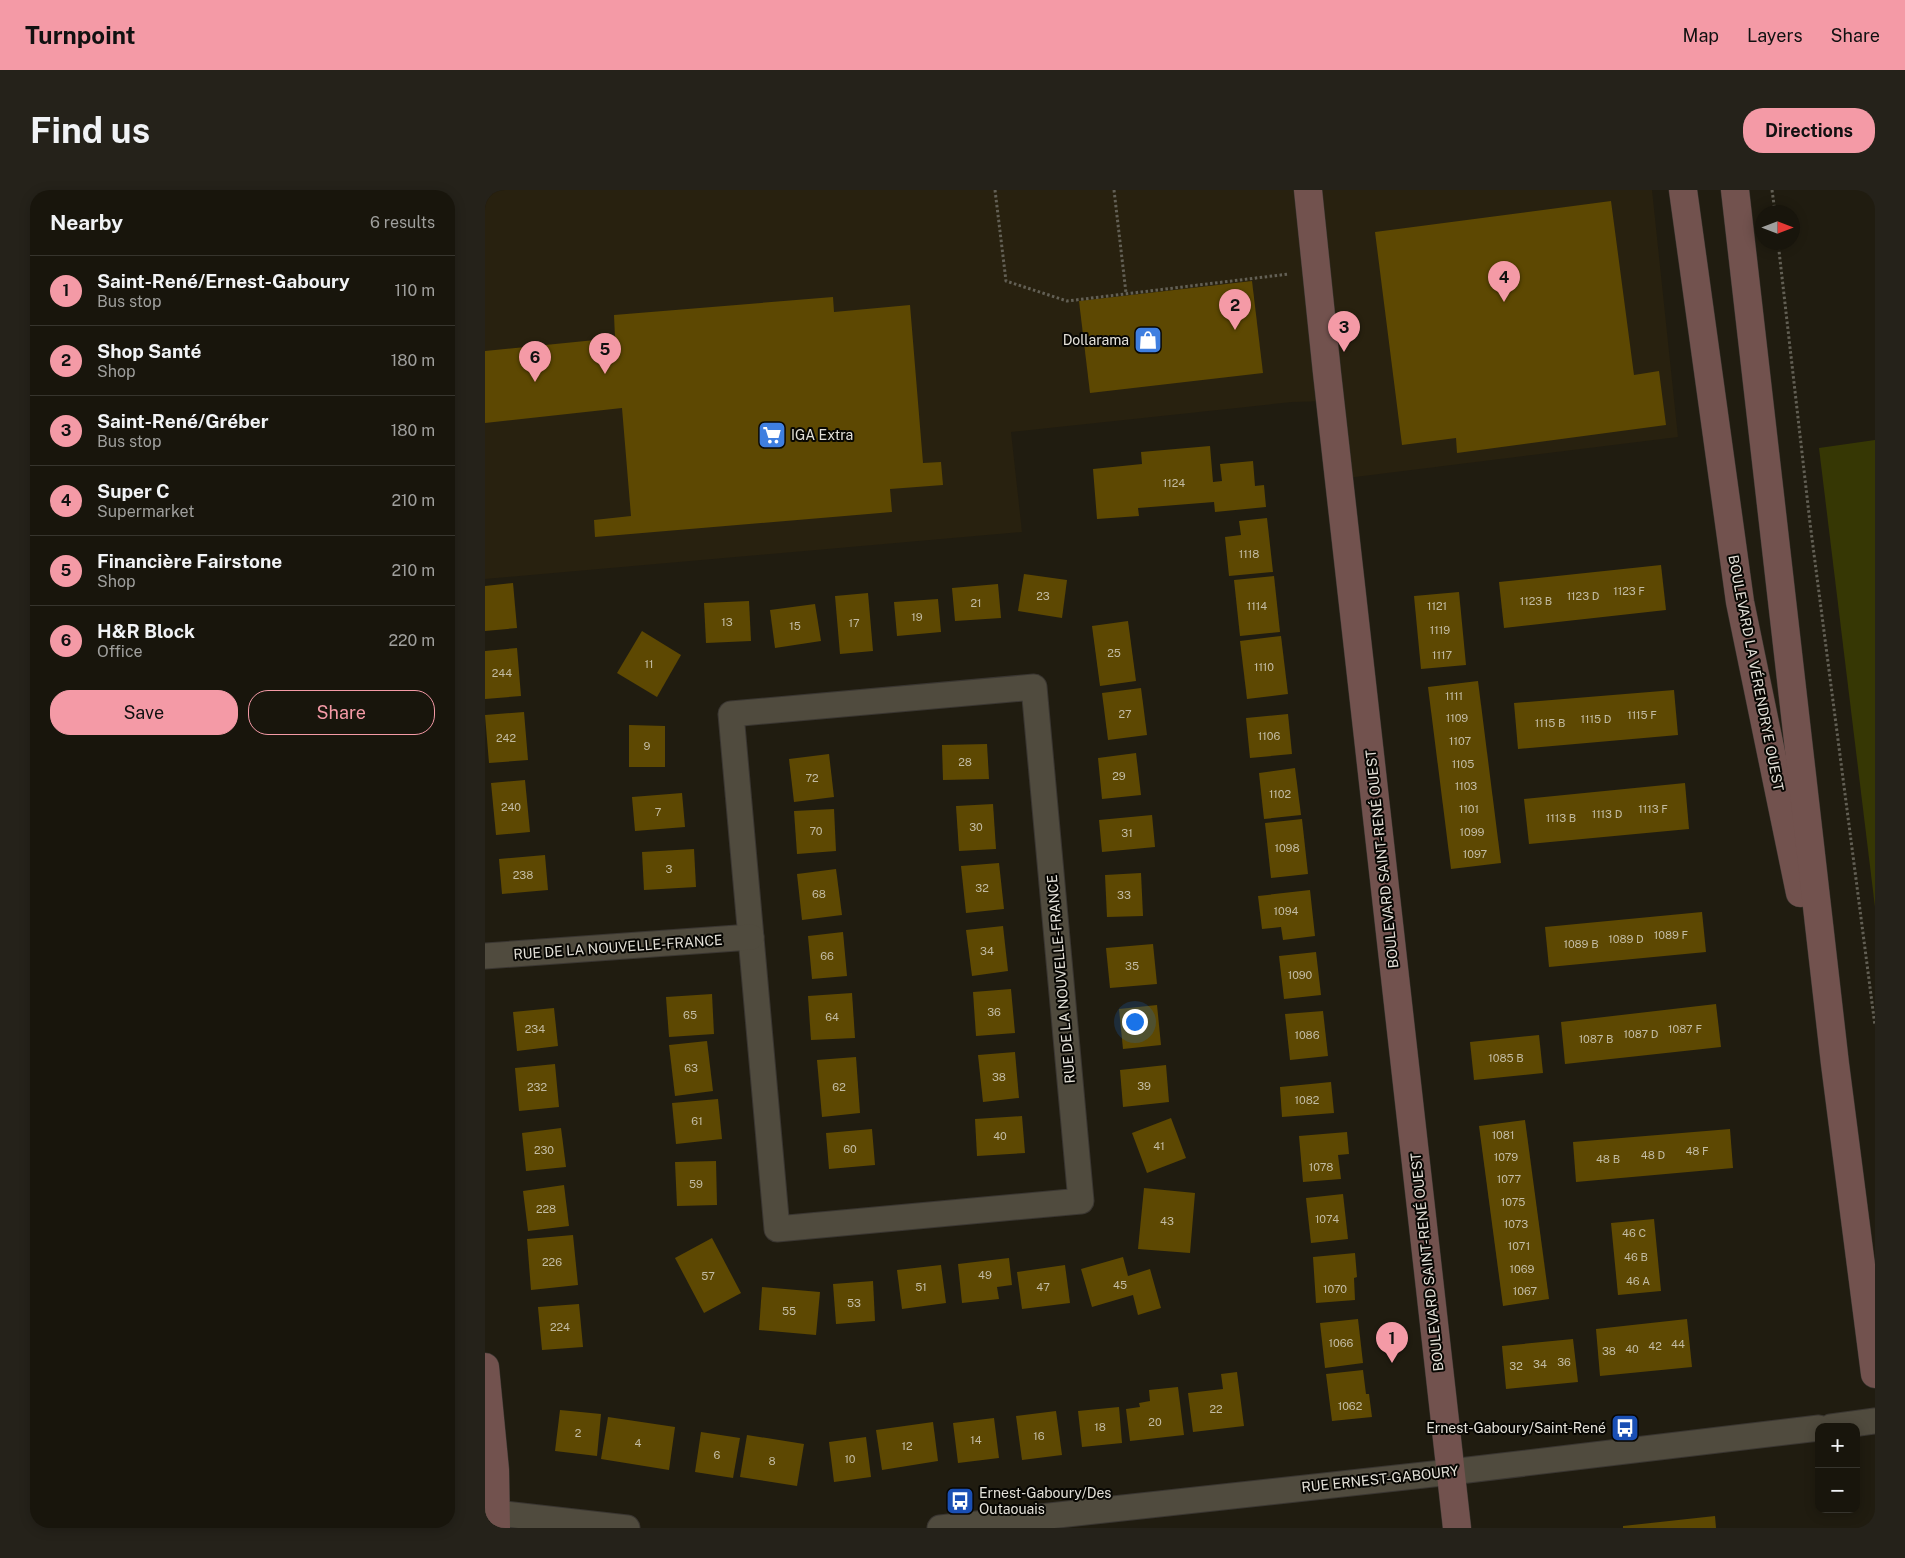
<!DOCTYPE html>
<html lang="en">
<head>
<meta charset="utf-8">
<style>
	:root { --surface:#18150c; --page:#25221a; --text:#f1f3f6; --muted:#9f9f9d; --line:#36342d; --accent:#f49aa6 }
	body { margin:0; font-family:"Public Sans",sans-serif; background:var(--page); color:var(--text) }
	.controls { position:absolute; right:15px; bottom:15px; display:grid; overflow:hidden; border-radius:10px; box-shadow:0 2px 12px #0003 }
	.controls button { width:45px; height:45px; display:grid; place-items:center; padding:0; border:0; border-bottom:1px solid var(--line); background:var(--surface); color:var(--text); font:25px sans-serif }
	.compass { position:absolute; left:1270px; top:15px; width:45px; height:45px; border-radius:50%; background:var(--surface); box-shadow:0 2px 12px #0003; rotate:90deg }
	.you { position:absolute; left:649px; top:831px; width:18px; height:18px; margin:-12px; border:4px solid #fff; border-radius:50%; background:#1a73e8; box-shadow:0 0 0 8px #1a73e833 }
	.badge { display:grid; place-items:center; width:32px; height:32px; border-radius:50%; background:var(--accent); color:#111; font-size:16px; font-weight:700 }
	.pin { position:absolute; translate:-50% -41px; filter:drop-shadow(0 1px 2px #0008) }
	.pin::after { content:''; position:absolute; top:26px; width:18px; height:15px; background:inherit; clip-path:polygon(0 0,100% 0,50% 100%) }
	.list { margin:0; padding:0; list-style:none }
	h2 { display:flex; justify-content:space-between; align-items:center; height:65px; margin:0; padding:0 20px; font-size:21px }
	h2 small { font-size:16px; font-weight:400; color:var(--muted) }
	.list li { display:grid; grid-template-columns:32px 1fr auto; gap:15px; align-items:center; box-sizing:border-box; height:70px; padding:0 20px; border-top:1px solid var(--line) }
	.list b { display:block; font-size:19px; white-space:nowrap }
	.list p { margin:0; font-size:16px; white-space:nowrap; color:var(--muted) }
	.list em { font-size:16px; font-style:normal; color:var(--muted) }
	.actions { display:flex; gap:10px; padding:15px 20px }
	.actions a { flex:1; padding:11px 0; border:1px solid var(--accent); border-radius:20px; text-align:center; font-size:18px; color:var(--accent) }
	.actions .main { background:var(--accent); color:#111 }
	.map { position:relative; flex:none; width:1390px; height:1338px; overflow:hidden; border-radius:20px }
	header { display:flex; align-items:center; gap:30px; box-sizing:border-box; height:70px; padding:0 25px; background:var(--accent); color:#111 }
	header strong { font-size:24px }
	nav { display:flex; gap:28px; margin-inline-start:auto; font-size:18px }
	.intro { display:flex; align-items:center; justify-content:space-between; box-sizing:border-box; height:120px; padding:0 30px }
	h1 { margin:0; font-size:35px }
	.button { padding:12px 22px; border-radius:20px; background:var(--accent); color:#111; font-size:18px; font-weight:700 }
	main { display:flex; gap:30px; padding:0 30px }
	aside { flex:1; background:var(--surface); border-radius:20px; box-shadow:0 2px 12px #0003 }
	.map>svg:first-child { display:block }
	.built { fill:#28210f }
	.green { fill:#363704 }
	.building { fill:#5d4802 }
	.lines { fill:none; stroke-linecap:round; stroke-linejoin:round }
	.street-casing { stroke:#3a3631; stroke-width:27 }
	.secondary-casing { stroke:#3a3631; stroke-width:29 }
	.path { stroke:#636055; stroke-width:3; stroke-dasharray:2.5 2.5; stroke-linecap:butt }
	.street { stroke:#504b3e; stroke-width:25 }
	.secondary { stroke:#72524e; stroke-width:28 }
	.labels { text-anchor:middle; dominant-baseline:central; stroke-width:4; stroke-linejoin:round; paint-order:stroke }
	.number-label { font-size:11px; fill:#c2bba3 }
	.poi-label { font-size:14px; fill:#e4e1d9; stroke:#080703; text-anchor:end }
	.street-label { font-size:14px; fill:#e4e1d9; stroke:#080703 }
</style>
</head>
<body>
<header>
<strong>Turnpoint</strong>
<nav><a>Map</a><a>Layers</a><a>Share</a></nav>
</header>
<div class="intro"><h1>Find us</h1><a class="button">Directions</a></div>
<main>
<aside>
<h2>Nearby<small>6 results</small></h2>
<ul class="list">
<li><span class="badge">1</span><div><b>Saint-René/Ernest-Gaboury</b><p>Bus stop</p></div><em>110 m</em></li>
<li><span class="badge">2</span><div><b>Shop Santé</b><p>Shop</p></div><em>180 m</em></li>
<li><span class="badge">3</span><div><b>Saint-René/Gréber</b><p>Bus stop</p></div><em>180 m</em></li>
<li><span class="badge">4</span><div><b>Super C</b><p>Supermarket</p></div><em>210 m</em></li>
<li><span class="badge">5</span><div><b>Financière Fairstone</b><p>Shop</p></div><em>210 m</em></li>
<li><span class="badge">6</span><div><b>H&amp;R Block</b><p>Office</p></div><em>220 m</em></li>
</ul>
<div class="actions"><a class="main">Save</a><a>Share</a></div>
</aside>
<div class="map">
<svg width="1390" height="1338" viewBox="0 0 1390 1338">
	<rect width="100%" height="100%" fill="#201c10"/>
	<polygon class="built" points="0,0 1167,0 1193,247 854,289 844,211 807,212 526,242 537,342 0,389"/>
	<polygon class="green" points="1390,250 1390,717 1334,258"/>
	<g class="building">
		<polygon points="1126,11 1149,185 1174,181 1181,235 972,263 971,248 917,255 890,42"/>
		<polygon points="767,91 778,183 605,203 594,111"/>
		<polygon points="348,107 349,122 425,115 438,273 456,272 458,295 405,299 407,322 110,347 109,330 146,326 137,218 0,233 0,161 130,148 129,125"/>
		<polygon points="725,256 728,292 737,291 735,274 768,271 770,296 779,295 781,317 730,322 729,312 653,318 654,326 612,329 608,279 657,274 656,262"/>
		<polygon points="782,328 788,382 744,386 740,347 756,345 754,331"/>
		<polygon points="1176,375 1181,420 1019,438 1014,392"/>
		<polygon points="539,384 582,390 577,428 533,421"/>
		<polygon points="789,386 795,442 755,446 749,390"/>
		<polygon points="28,393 32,438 0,441 0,396"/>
		<polygon points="513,394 516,428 470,431 467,398"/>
		<polygon points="974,402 981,475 936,479 929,406"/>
		<polygon points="383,403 388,461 355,464 350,406"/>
		<polygon points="453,409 456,442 412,446 409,412"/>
		<polygon points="264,411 266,451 221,453 219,413"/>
		<polygon points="330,414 336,451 290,458 285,420"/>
		<polygon points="643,431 651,491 615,496 607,436"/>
		<polygon points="157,441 196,465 172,507 132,483"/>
		<polygon points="796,446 803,504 762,509 755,451"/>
		<polygon points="32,458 36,506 0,509 0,461"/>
		<polygon points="993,491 1016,673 966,679 943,497"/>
		<polygon points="656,498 662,545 623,550 617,503"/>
		<polygon points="1189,500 1193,545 1033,559 1029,513"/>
		<polygon points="39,522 43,570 4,573 0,525"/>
		<polygon points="803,524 807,564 765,568 761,528"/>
		<polygon points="144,535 180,536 180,577 144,577"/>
		<polygon points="502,554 504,589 458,590 457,555"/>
		<polygon points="651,563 656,605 617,609 613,568"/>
		<polygon points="344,564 349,607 309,612 304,569"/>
		<polygon points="810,578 816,625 779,629 774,583"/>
		<polygon points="40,590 45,642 11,645 6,593"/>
		<polygon points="1200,593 1204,639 1044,654 1039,609"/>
		<polygon points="197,603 200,637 150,641 147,607"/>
		<polygon points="508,614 511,659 474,661 471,616"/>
		<polygon points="349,619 351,661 312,664 309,621"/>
		<polygon points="667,625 670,657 617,662 614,630"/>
		<polygon points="817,629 823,684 786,688 780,633"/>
		<polygon points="209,659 211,697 159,700 157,662"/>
		<polygon points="60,665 63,700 17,704 14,669"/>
		<polygon points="514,673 519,719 481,723 476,676"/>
		<polygon points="351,679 357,725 317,730 312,684"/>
		<polygon points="656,683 658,726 622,727 620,685"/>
		<polygon points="825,700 830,746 798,750 796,737 777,739 773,706"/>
		<polygon points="1217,722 1221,762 1064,777 1060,737"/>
		<polygon points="518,736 523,781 487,786 481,740"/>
		<polygon points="358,742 362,786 327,789 323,746"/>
		<polygon points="668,754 672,794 625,798 621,758"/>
		<polygon points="831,762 836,805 799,809 794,766"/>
		<polygon points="526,799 530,843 491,846 488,802"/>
		<polygon points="367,803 370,848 326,850 323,806"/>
		<polygon points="227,804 229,844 184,847 181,807"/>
		<polygon points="1231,814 1236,857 1080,874 1076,832"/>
		<polygon points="672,815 676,855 638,859 634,819"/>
		<polygon points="69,818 73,856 32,861 28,822"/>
		<polygon points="838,821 843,866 805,870 800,824"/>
		<polygon points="1054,845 1058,883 989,890 985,852"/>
		<polygon points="222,851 228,901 190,906 184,855"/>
		<polygon points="530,862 534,908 498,912 493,865"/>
		<polygon points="371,867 375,923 337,927 332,870"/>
		<polygon points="70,874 74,917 34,921 30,878"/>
		<polygon points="681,875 684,912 638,917 635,880"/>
		<polygon points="846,892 849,923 797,927 795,897"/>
		<polygon points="233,909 237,949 191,954 187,913"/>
		<polygon points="537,926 540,963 492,966 490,929"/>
		<polygon points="686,928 701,968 662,983 647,943"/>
		<polygon points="1040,930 1064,1109 1018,1116 994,936"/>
		<polygon points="76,938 81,977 41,981 37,943"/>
		<polygon points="387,939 390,975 344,979 341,943"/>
		<polygon points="1245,939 1248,978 1091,992 1088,952"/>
		<polygon points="862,942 864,964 853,965 856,989 818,992 814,946"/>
		<polygon points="231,971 232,1015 192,1016 190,972"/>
		<polygon points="79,995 84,1036 43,1041 38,1001"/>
		<polygon points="659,998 710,1003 705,1063 653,1059"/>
		<polygon points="858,1004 863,1049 826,1053 821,1008"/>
		<polygon points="1169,1029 1176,1101 1133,1105 1126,1033"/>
		<polygon points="88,1045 93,1095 46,1100 42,1049"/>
		<polygon points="227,1048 256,1103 219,1123 190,1068"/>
		<polygon points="870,1063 872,1087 869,1088 870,1110 831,1113 828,1067"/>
		<polygon points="638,1067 643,1086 665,1079 676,1118 653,1125 648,1105 607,1117 596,1079"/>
		<polygon points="524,1068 527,1095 512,1097 514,1109 477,1113 473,1074"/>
		<polygon points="456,1075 461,1113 417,1119 412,1080"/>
		<polygon points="580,1075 585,1113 537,1119 532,1082"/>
		<polygon points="388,1091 390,1131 351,1134 348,1094"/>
		<polygon points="277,1097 335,1102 331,1145 274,1140"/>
		<polygon points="94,1114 98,1157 57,1160 53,1117"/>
		<polygon points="873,1129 878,1173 840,1178 835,1133"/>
		<polygon points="1202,1129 1207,1177 1115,1186 1111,1139"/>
		<polygon points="1088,1149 1093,1192 1021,1199 1017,1156"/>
		<polygon points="878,1180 881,1204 884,1204 887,1227 847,1231 841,1184"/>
		<polygon points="752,1182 759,1236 708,1242 703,1203 738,1199 736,1184"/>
		<polygon points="693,1197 699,1245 645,1251 641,1219 655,1217 654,1213 665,1211 664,1200"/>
		<polygon points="634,1217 637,1253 597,1257 593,1221"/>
		<polygon points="75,1220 116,1224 112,1266 70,1261"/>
		<polygon points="571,1221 577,1265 537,1270 531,1226"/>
		<polygon points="123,1227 190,1237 184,1280 116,1269"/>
		<polygon points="509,1228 514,1268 473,1273 468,1233"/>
		<polygon points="448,1232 453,1271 397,1280 391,1240"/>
		<polygon points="216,1242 255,1248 248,1288 210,1282"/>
		<polygon points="262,1245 319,1254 312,1296 255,1287"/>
		<polygon points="381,1247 386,1287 349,1292 344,1252"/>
		<polygon points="1230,1326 1231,1338 1138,1338 1138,1336"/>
	</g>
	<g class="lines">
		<defs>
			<g id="street">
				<polygon points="549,497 596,1011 292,1039 246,524"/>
				<polyline points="0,766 266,747"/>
				<polyline points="1346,1237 1390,1231"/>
				<polyline points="12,1323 142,1338"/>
				<polyline points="455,1338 966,1282 1334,1238"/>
			</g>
			<g id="secondary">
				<polyline points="823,0 842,183 972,1338"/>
				<polyline points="1198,0 1255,412 1315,703"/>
				<polyline points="1250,0 1350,874 1390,1184"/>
				<polyline points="0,1177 10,1280 11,1338"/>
			</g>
		</defs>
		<use href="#street" class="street-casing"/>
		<use href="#secondary" class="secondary-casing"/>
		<g class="path">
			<polyline points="510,0 521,91 582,111 804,84"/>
			<polyline points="629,0 641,103"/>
			<polyline points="1287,0 1290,22"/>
			<polyline points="1293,52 1325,333 1390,836"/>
		</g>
		<use href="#street" class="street"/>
		<use href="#secondary" class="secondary"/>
	</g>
	<defs>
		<symbol id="shop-square" viewBox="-11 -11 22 22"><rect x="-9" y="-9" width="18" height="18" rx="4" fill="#3f7fe0" stroke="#080703"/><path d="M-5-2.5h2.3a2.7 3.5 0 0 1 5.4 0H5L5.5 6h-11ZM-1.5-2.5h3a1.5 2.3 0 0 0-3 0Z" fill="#fff"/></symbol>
		<symbol id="supermarket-square" viewBox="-11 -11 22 22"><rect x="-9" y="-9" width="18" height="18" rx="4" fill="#3f7fe0" stroke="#080703"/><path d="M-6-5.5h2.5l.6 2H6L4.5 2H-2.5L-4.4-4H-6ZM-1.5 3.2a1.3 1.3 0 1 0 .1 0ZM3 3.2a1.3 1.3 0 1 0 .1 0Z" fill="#fff"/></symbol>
		<symbol id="bus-square" viewBox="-11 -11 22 22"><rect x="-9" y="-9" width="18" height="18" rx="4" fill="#1a4fb4" stroke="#080703"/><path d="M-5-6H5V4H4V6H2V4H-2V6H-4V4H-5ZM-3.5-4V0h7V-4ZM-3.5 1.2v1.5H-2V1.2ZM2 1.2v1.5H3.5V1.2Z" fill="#fff"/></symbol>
	</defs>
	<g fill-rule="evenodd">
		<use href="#shop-square" x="647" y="134" width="32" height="32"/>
		<use href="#supermarket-square" x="271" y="229" width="32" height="32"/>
		<use href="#bus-square" x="1124" y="1222" width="32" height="32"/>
		<use href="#bus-square" x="459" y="1295" width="32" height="32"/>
	</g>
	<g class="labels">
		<g class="number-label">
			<text x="689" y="293">1124</text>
			<text x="764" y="364">1118</text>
			<text x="1144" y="401">1123 F</text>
			<text x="558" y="406">23</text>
			<text x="1098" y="406">1123 D</text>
			<text x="1051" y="411">1123 B</text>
			<text x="491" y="413">21</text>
			<text x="772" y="416">1114</text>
			<text x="952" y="416">1121</text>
			<text x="432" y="427">19</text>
			<text x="242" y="432">13</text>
			<text x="369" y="433">17</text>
			<text x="310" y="436">15</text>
			<text x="955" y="440">1119</text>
			<text x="629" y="463">25</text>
			<text x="957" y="465">1117</text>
			<text x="164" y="474">11</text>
			<text x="779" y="477">1110</text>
			<text x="17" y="483">244</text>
			<text x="969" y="506">1111</text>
			<text x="640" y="524">27</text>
			<text x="1157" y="525">1115 F</text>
			<text x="972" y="528">1109</text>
			<text x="1111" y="529">1115 D</text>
			<text x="1065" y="533">1115 B</text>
			<text x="784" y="546">1106</text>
			<text x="21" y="548">242</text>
			<text x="975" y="551">1107</text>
			<text x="162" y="556">9</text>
			<text x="480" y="572">28</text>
			<text x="978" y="574">1105</text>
			<text x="634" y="586">29</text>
			<text x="327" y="588">72</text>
			<text x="981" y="596">1103</text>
			<text x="795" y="604">1102</text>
			<text x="26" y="617">240</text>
			<text x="984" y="619">1101</text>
			<text x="1168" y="619">1113 F</text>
			<text x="173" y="622">7</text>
			<text x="1122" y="624">1113 D</text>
			<text x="1076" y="628">1113 B</text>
			<text x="491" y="637">30</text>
			<text x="331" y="641">70</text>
			<text x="987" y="642">1099</text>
			<text x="642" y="643">31</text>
			<text x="802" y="658">1098</text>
			<text x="990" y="664">1097</text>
			<text x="184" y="679">3</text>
			<text x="38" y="685">238</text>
			<text x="497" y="698">32</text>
			<text x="334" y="704">68</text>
			<text x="639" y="705">33</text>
			<text x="801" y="721">1094</text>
			<text x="1186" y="745">1089 F</text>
			<text x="1141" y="749">1089 D</text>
			<text x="1096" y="754">1089 B</text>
			<text x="502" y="761">34</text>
			<text x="342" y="766">66</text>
			<text x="647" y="776">35</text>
			<text x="815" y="785">1090</text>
			<text x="509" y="822">36</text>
			<text x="205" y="825">65</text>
			<text x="347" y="827">64</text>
			<text x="50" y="839">234</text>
			<text x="1200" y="839">1087 F</text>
			<text x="1156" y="844">1087 D</text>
			<text x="822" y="845">1086</text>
			<text x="1111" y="849">1087 B</text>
			<text x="1021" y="868">1085 B</text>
			<text x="206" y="878">63</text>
			<text x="514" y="887">38</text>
			<text x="659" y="896">39</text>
			<text x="52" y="897">232</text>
			<text x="354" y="897">62</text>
			<text x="822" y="910">1082</text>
			<text x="212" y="931">61</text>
			<text x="1018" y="945">1081</text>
			<text x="515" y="946">40</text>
			<text x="674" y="956">41</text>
			<text x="365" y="959">60</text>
			<text x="59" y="960">230</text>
			<text x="1212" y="961">48 F</text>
			<text x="1168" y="965">48 D</text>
			<text x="1021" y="967">1079</text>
			<text x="1123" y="969">48 B</text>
			<text x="836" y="977">1078</text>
			<text x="1024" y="989">1077</text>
			<text x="211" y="994">59</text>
			<text x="1028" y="1012">1075</text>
			<text x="61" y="1019">228</text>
			<text x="842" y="1029">1074</text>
			<text x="682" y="1031">43</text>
			<text x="1031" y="1034">1073</text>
			<text x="1149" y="1043">46 C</text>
			<text x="1034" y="1056">1071</text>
			<text x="1151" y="1067">46 B</text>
			<text x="67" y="1072">226</text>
			<text x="1037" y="1079">1069</text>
			<text x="500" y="1085">49</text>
			<text x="223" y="1086">57</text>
			<text x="1153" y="1091">46 A</text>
			<text x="635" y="1095">45</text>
			<text x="436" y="1097">51</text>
			<text x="558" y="1097">47</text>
			<text x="850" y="1099">1070</text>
			<text x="1040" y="1101">1067</text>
			<text x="369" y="1113">53</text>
			<text x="304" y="1121">55</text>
			<text x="75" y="1137">224</text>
			<text x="856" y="1153">1066</text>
			<text x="1193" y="1154">44</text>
			<text x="1170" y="1156">42</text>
			<text x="1147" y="1159">40</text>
			<text x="1124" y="1161">38</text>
			<text x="1079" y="1172">36</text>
			<text x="1055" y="1174">34</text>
			<text x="1031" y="1176">32</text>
			<text x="865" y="1216">1062</text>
			<text x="731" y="1219">22</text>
			<text x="670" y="1232">20</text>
			<text x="615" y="1237">18</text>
			<text x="93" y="1243">2</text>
			<text x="554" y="1246">16</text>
			<text x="491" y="1250">14</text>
			<text x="153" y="1253">4</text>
			<text x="422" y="1256">12</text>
			<text x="232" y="1265">6</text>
			<text x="365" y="1269">10</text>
			<text x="287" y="1271">8</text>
		</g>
		<g class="poi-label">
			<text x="644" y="150">Dollarama</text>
			<text x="306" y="245" text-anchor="start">IGA Extra</text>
			<text x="1121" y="1238">Ernest-Gaboury/Saint-René</text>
			<text x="494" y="1303" text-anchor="start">Ernest-Gaboury/Des<tspan x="494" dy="16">Outaouais</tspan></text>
		</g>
		<g class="street-label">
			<text transform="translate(1271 483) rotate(79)">BOULEVARD LA VÉRENDRYE OUEST</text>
			<text transform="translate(897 669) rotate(-96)">BOULEVARD SAINT-RENÉ OUEST</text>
			<text transform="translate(133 757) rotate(-4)">RUE DE LA NOUVELLE-FRANCE</text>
			<text transform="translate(576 789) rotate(-95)">RUE DE LA NOUVELLE-FRANCE</text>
			<text transform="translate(942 1072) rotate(-96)">BOULEVARD SAINT-RENÉ OUEST</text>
			<text transform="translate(895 1289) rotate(-6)">RUE ERNEST-GABOURY</text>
		</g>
	</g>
</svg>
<div class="controls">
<button>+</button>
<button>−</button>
</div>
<svg class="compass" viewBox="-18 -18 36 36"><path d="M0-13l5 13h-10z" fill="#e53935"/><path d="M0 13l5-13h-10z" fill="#9f9f9d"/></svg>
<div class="you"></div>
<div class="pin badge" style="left:907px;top:1173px">1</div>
<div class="pin badge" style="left:750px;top:140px">2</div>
<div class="pin badge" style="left:859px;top:162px">3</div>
<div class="pin badge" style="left:1019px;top:112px">4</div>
<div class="pin badge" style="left:120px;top:184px">5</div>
<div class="pin badge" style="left:50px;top:192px">6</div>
</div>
</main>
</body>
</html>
